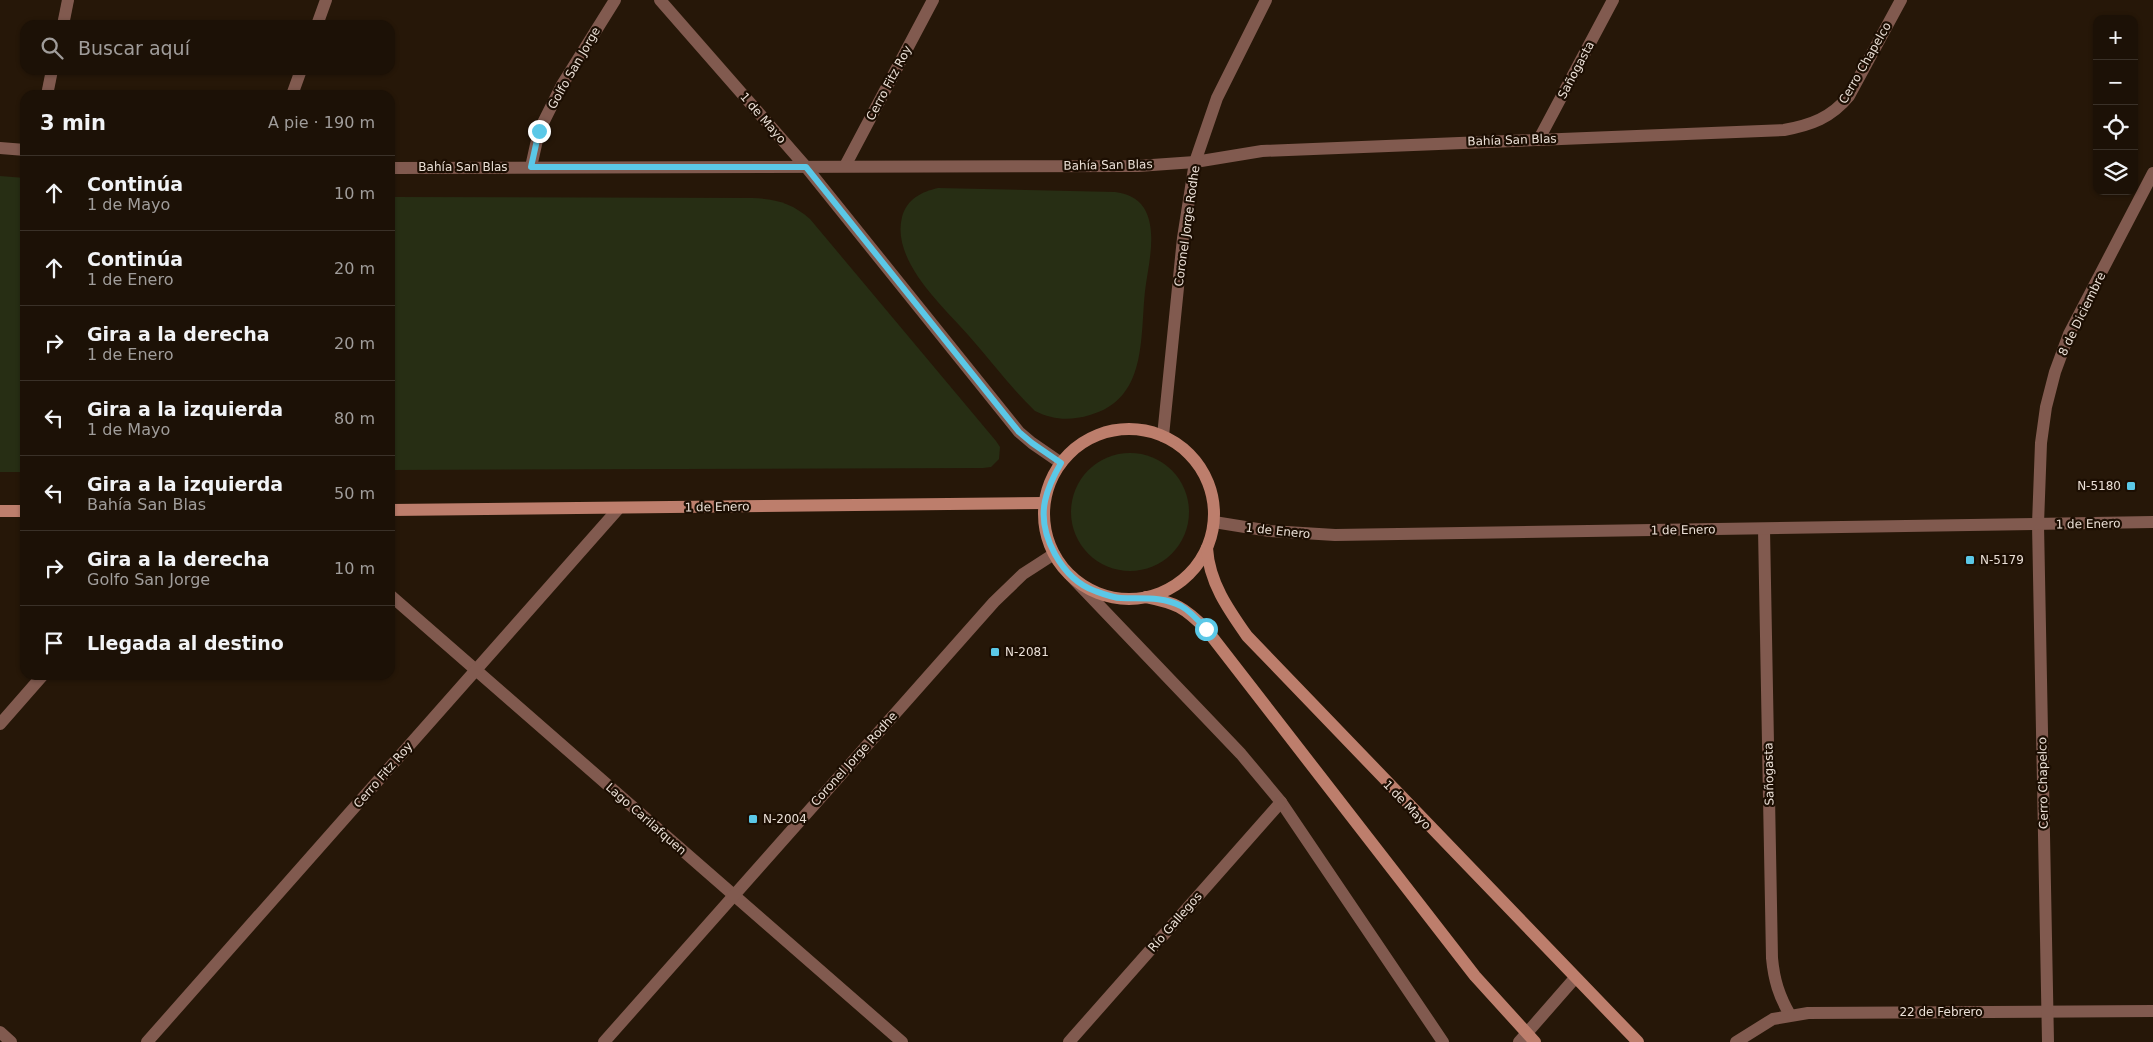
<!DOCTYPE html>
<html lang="es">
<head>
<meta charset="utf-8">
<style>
	:root { --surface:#1c1106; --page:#291f14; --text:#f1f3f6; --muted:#a09d9b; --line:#3a3128 }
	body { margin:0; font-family:"DejaVu Sans",sans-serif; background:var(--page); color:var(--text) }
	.controls { position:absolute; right:15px; top:15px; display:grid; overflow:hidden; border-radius:10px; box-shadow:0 1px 4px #0004 }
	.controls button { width:45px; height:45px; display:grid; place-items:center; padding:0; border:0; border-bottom:1px solid var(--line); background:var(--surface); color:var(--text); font:25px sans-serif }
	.stop { position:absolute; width:15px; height:15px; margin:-11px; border:4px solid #5bc8e7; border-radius:50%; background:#fff }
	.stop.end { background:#5bc8e7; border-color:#fff; box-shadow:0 1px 5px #0008 }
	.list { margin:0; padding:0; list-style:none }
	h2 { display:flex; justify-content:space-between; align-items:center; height:65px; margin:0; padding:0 20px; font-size:21px }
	h2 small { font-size:16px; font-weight:400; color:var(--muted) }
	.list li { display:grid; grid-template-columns:32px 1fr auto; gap:15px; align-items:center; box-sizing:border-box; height:75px; padding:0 20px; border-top:1px solid var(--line) }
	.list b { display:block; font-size:19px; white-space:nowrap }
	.list p { margin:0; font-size:16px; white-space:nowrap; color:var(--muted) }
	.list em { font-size:16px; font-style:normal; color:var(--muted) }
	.icon { flex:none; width:28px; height:28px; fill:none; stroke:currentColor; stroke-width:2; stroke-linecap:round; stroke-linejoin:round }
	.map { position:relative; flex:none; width:2153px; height:1042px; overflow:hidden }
	.search { position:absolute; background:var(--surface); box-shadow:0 1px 4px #0004; left:20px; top:20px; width:375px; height:55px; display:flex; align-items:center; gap:12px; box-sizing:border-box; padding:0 18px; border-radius:15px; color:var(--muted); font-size:19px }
	.panel { position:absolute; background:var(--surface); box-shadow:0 1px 4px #0004; left:20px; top:90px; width:375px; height:590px; border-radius:15px }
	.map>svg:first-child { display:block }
	.green { fill:#272e14 }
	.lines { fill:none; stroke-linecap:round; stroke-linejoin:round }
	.service { stroke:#815a4f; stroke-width:12 }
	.minor { stroke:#815a4f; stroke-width:12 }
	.tertiary { stroke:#815a4f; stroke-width:12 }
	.secondary { stroke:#bd7e6c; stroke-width:12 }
	.route { stroke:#5bc8e7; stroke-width:6 }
	.poi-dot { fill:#5bc8e7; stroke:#1c0e02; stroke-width:2 }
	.labels { text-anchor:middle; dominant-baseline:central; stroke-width:4.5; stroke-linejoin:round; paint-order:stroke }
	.street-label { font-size:12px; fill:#eadfd6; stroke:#1c0e02 }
	.poi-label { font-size:12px; fill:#eadfd6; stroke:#1c0e02; text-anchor:start }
</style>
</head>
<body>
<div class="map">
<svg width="2153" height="1042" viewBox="0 0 2153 1042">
	<rect width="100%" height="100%" fill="#261708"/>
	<g class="green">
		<polygon points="0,176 25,178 25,472 0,472"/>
		<path d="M938 188 1115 192C1127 194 1137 197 1144 208 1158 231 1148 266 1145 291 1140 339 1147 399 1090 415 1070 421 1053 420 1035 411 1011 388 991 361 969 336 943 306 891 261 902 217 907 199 921 192 938 188Z"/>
		<path d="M390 197 752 198C776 199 792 203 810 219L996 441 1000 447 999 459 991 467 983 468 390 470Z"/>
		<circle cx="1130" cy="512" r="59"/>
	</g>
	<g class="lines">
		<g class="service">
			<polyline points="63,25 68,0"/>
			<polyline points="317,25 326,0"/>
			<polyline points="47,95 52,70"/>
			<polyline points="292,95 301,70"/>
		</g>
		<g class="minor">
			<polyline points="1539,139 1613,0"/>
			<polyline points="0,148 25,150"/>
			<polyline points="845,166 933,0"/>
			<polyline points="531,167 539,131 562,85 615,0"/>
			<path d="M390 168 1138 166 1195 162 1262 151 1784 130C1811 125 1831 118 1849 96L1901 0"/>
			<polyline points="1163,436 1183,238 1195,162 1217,98 1266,0"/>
			<path d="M1764 529 1772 958C1774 980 1779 996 1790 1015"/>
			<polyline points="1071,576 1241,754 1281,802 1443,1042"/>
			<polyline points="390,595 902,1042"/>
			<polyline points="0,724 43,675"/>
			<polyline points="0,1032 11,1042"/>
			<polyline points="147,1042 619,508"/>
			<polyline points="604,1042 994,602 1023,574 1054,554"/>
			<polyline points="1069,1042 1281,802"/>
			<polyline points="1519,1042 1575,978"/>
			<polyline points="1736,1042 1773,1019 1808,1013 2153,1011"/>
			<polyline points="2048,1042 2038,524 2041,443 2046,407 2055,372 2069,334 2153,173"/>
		</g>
		<g class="tertiary">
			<polyline points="660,0 806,167 1019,432 1032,443 1061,463"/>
			<polyline points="1214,522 1270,531 1335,535 2153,522"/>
		</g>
		<g class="secondary">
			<circle cx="1129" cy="514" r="85"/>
			<polyline points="390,510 1044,503"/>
			<polyline points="0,511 25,511"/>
			<path d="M1207 548C1209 582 1228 609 1247 636L1638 1042"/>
			<path d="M1146 597C1176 603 1184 607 1206 629L1475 976 1535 1042"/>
		</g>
	</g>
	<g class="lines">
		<path class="route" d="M539 131 531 167H806L1019 432 1032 443 1061 463C1054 475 1048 487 1045 501 1038 535 1062 579 1095 591 1103 594 1113 598 1121 598 1142 599 1161 596 1181 606 1190 611 1199 621 1206 629"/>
	</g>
	<g class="poi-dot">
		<rect x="2126" y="481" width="10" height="10" rx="2.5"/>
		<rect x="1965" y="555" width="10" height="10" rx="2.5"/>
		<rect x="990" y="647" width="10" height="10" rx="2.5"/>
		<rect x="748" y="814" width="10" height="10" rx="2.5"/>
	</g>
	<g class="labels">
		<g class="street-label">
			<text transform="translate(1865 63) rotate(-60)">Cerro Chapelco</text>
			<text transform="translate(574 68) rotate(-60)">Golfo San Jorge</text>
			<text transform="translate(1576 70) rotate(-62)">Sañogasta</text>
			<text transform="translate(889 83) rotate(-62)">Cerro Fitz Roy</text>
			<text transform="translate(763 118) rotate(49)">1 de Mayo</text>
			<text transform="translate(1512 140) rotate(-2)">Bahía San Blas</text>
			<text transform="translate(1108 165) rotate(-1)">Bahía San Blas</text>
			<text x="463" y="167">Bahía San Blas</text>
			<text transform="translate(1187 226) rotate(-82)">Coronel Jorge Rodhe</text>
			<text transform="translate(2082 314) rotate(-64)">8 de Diciembre</text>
			<text transform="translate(717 507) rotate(-1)">1 de Enero</text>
			<text transform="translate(2088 524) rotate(-1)">1 de Enero</text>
			<text transform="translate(1683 530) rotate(-1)">1 de Enero</text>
			<text transform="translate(1278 531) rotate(6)">1 de Enero</text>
			<text transform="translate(854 759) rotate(-48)">Coronel Jorge Rodhe</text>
			<text transform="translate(1769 774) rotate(-91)">Sañogasta</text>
			<text transform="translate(383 775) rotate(-49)">Cerro Fitz Roy</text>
			<text transform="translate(2043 783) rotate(-91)">Cerro Chapelco</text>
			<text transform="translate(1407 805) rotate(46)">1 de Mayo</text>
			<text transform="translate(646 819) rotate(41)">Lago Carilafquen</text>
			<text transform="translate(1175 922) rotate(-49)">Río Gallegos</text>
			<text x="1941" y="1012">22 de Febrero</text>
		</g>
		<g class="poi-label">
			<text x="2121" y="486" text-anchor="end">N-5180</text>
			<text x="1980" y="560">N-5179</text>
			<text x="1005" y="652">N-2081</text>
			<text x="763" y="819">N-2004</text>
		</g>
	</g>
</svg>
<div class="controls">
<button>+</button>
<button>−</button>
<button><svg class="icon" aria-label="locate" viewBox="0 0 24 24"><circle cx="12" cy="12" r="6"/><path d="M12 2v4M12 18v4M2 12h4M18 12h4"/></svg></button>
<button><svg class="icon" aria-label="layers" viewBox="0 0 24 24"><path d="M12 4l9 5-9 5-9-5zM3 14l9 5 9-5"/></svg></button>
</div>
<div class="stop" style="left:1206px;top:629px"></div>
<div class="stop end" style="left:539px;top:131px"></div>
<div class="search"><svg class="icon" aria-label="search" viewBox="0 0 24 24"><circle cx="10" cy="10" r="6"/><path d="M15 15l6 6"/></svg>Buscar aquí</div>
<section class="panel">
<h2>3 min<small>A pie · 190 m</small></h2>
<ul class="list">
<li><svg class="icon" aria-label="ahead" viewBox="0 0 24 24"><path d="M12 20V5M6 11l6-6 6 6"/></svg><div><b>Continúa</b><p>1 de Mayo</p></div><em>10 m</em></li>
<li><svg class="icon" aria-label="ahead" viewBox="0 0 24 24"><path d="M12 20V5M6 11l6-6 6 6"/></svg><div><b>Continúa</b><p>1 de Enero</p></div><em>20 m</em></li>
<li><svg class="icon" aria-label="right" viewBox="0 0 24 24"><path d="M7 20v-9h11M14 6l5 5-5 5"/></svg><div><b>Gira a la derecha</b><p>1 de Enero</p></div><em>20 m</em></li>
<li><svg class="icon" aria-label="left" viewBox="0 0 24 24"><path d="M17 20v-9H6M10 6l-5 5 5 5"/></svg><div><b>Gira a la izquierda</b><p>1 de Mayo</p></div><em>80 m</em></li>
<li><svg class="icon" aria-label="left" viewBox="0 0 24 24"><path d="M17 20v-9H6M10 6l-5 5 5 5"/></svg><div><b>Gira a la izquierda</b><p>Bahía San Blas</p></div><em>50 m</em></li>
<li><svg class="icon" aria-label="right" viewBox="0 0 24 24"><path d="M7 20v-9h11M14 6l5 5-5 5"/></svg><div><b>Gira a la derecha</b><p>Golfo San Jorge</p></div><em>10 m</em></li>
<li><svg class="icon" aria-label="arrive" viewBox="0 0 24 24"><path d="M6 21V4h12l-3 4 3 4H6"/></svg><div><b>Llegada al destino</b></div></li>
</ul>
</section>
</div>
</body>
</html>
